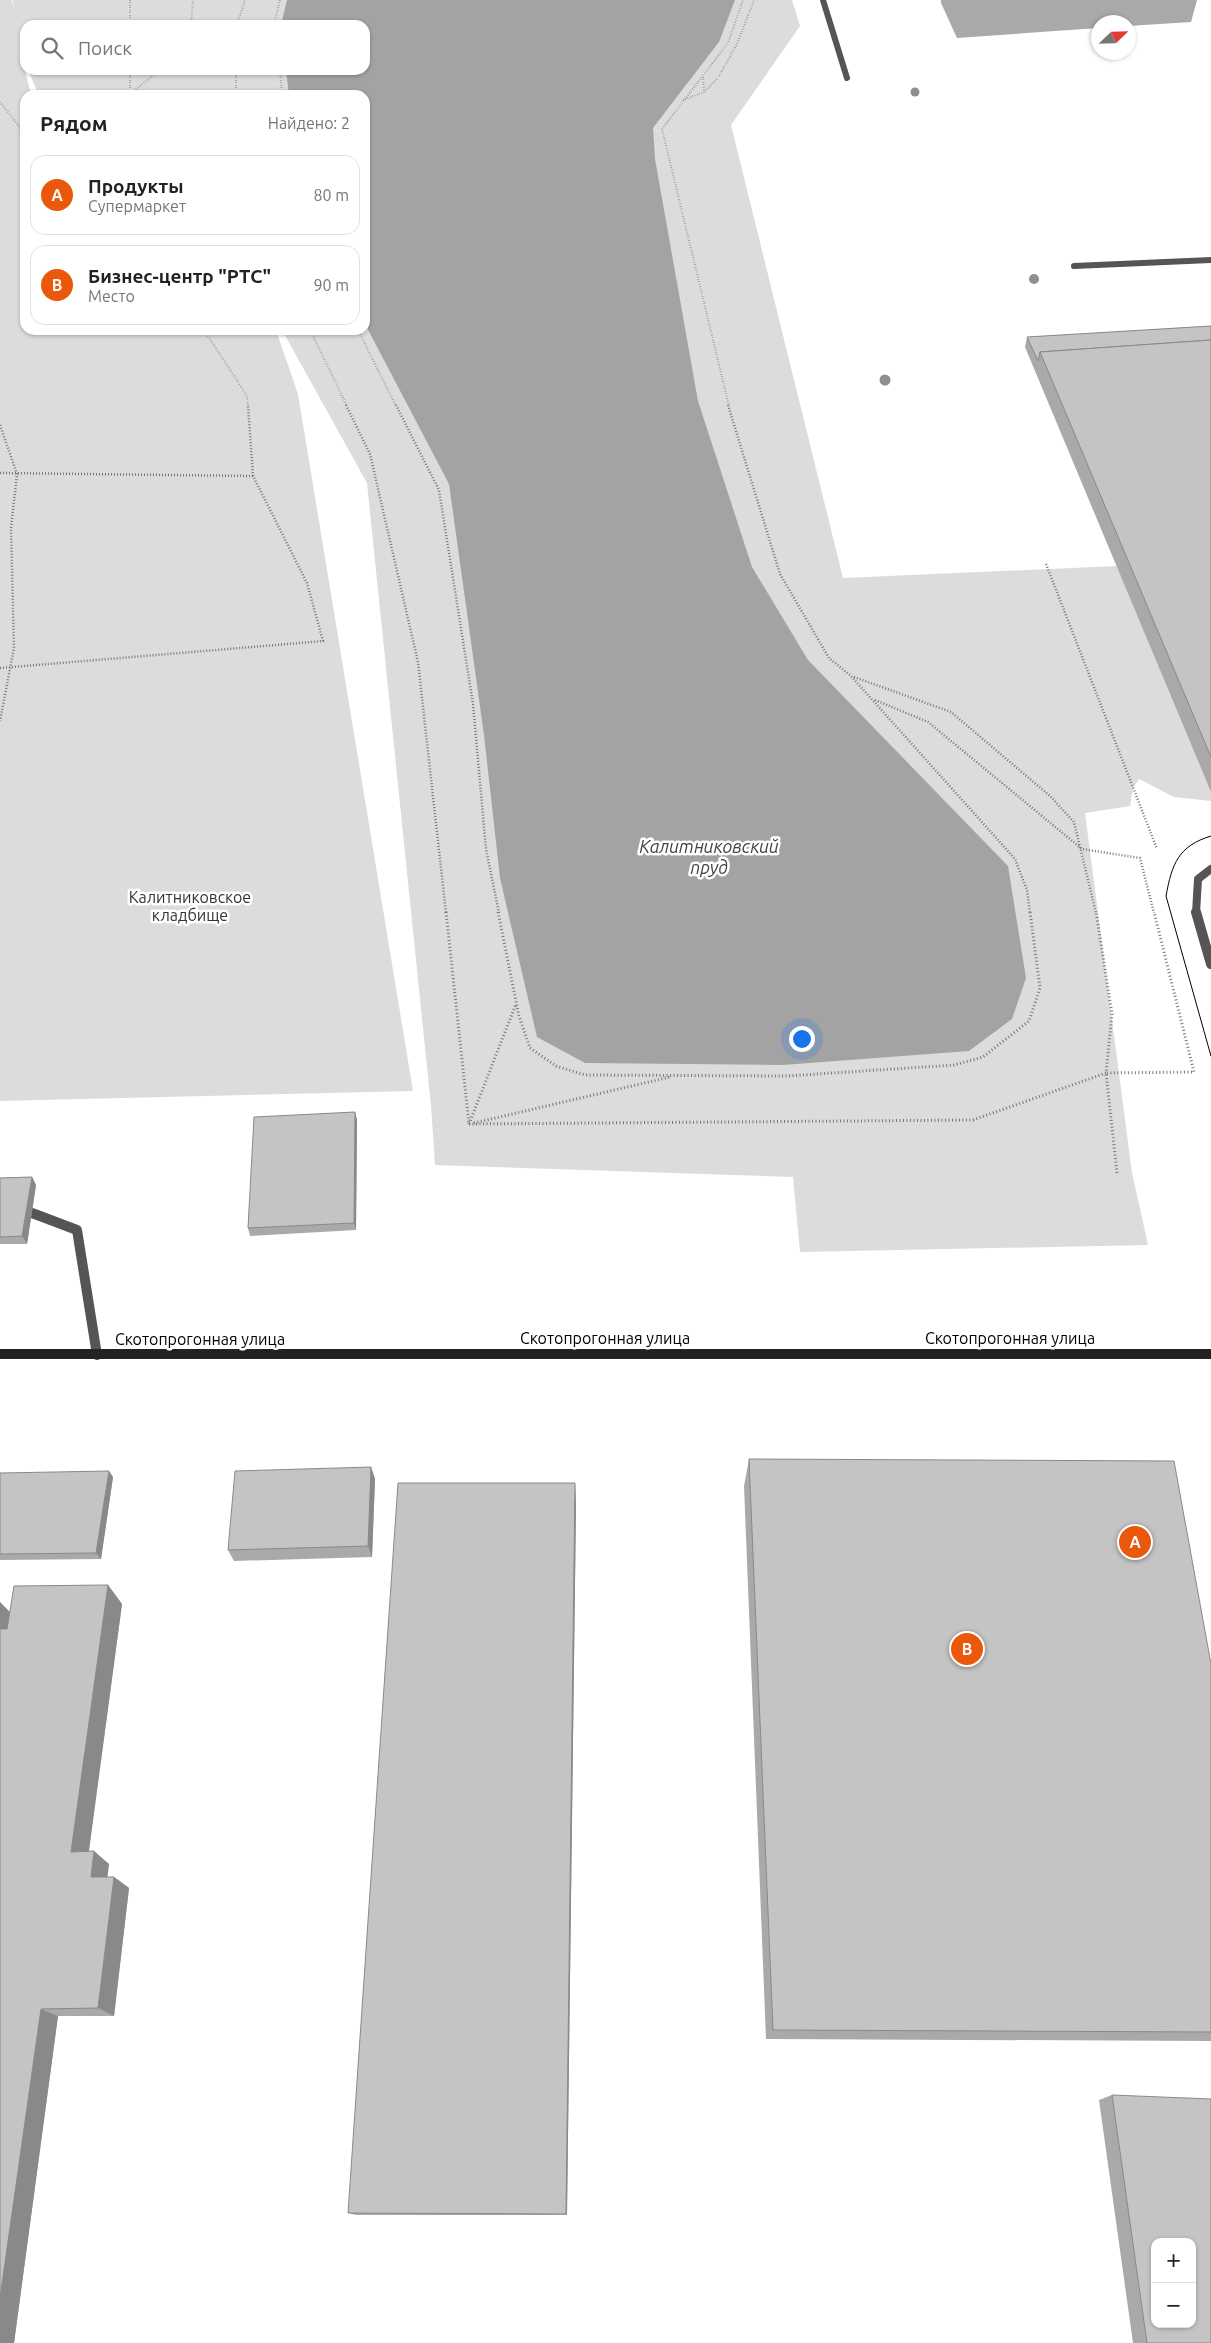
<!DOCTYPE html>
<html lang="ru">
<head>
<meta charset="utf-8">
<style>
	:root { --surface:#fff; --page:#f6f6f6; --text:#222; --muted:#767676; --line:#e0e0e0; --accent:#ea580c }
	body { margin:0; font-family:Ubuntu,sans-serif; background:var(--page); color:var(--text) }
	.controls { position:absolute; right:15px; bottom:15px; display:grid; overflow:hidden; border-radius:10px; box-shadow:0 1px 4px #0004 }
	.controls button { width:45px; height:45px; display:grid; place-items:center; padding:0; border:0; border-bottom:1px solid var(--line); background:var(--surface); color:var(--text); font:25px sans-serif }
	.compass { position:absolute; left:1091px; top:15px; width:45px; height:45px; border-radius:50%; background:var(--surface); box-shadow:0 1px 4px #0004; rotate:67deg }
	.you { position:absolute; left:801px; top:1038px; width:18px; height:18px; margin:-12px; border:4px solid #fff; border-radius:50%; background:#1a73e8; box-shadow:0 0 0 8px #1a73e833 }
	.badge { display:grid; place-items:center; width:32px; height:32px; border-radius:50%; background:var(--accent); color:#fff; font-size:16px; font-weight:700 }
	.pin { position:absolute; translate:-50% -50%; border:2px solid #fff; box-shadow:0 1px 5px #0006 }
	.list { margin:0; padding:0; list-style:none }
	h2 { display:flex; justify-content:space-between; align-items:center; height:65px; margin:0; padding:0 20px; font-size:21px }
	h2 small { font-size:16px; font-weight:400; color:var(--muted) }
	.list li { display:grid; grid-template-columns:32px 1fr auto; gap:15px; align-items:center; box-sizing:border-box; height:80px; margin:0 10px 10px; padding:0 10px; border:1px solid var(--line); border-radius:15px }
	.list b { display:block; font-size:19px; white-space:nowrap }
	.list p { margin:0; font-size:16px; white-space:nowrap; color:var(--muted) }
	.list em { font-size:16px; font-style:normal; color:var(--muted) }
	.icon { flex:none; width:28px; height:28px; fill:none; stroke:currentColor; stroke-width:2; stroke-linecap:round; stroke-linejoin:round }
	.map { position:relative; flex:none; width:1211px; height:2343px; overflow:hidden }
	.search { position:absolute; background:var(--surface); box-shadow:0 1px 4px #0004; left:20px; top:20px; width:350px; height:55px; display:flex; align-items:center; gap:12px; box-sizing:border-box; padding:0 18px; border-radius:15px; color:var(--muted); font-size:19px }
	.panel { position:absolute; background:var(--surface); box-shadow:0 1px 4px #0004; left:20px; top:90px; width:350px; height:245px; border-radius:15px }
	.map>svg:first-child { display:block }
	.green { fill:#dcdcdc }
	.water { fill:#a3a3a3 }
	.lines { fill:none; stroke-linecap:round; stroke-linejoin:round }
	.path-far2 { stroke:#777; stroke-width:2; stroke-dasharray:0.5 2; stroke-linecap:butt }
	.path-far1 { stroke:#777; stroke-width:2.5; stroke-dasharray:1 2; stroke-linecap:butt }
	.path { stroke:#777; stroke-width:3; stroke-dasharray:1 2.5; stroke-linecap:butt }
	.lane-far1 { stroke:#555; stroke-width:6 }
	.lane { stroke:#555; stroke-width:10 }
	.street-far2 { stroke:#555; stroke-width:6 }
	.street-far1 { stroke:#555; stroke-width:8 }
	.street { stroke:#555; stroke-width:10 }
	.secondary { stroke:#222; stroke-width:10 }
	.tram { stroke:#000; stroke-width:1 }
	.tree { fill:#8f8f8f }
	.wall { fill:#a9a9a9 }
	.shaded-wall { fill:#898989 }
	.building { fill:#c4c4c4; stroke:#898989; fill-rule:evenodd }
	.labels { text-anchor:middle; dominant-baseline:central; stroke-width:5; stroke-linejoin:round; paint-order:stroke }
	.park-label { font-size:16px; fill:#333; stroke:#fff }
	.street-label { font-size:16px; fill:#000; stroke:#fff }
	.water-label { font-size:18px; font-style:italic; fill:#444; stroke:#fff }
</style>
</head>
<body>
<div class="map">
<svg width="1211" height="2343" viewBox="0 0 1211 2343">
	<rect width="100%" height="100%" fill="#fff"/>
	<polygon class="green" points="0,0 12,0 14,11 13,0 792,0 800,26 731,125 843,578 1117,566 1211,792 1211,801 1174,797 1139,779 1133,788 1130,806 1085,813 1132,1173 1148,1245 800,1252 793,1177 435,1165 431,1106 367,483 282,330 365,330 365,95 39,95 28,70 365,70 365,25 25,25 25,70 31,95 25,95 25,330 276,330 298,394 413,1091 0,1101"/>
	<polygon class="water" points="287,0 735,0 719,42 653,128 655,159 698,401 752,567 808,660 1008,866 1026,978 1012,1019 969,1051 783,1065 585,1063 537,1037 500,878 484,735 449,484 365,324 365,95 289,95 286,70 365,70 365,25 281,25"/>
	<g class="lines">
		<g class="path-far2">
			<polyline points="130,0 130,25"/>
			<polyline points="191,25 193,0"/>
			<polyline points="237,25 245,0"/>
			<polyline points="274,25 280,0"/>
			<polyline points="130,70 130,94 132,95"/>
			<polyline points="236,70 236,95"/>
			<polyline points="280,70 282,95"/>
			<polyline points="719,76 737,44 754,0"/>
			<polyline points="703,77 704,91"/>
			<polyline points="130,94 160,70"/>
			<polyline points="683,100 704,92 718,78"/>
			<polyline points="0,102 25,134"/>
			<polyline points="200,330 208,336 247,396 248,406"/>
			<polyline points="310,330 347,406"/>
			<polyline points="358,330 396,406"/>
			<polyline points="729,406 662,129 728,43 743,0"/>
		</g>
		<g class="path-far1">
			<polyline points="346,405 370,454 418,662 446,913"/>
			<polyline points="396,405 439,490 473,704 486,849 499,913"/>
			<polyline points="728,405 780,574 829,658 851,676 1015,859 1027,890 1030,913"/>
			<polyline points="0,425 17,474 11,528 14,648 0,721"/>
			<polyline points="0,473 253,476"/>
			<polyline points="1046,564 1157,849"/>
			<polyline points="0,668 323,641 307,583 253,476 248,405"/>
			<polyline points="854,677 951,712 1050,796 1074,822 1096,913"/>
			<polyline points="875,700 928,722 1082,849 1140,858 1154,913"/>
		</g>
		<g class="path">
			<polyline points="446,912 469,1124"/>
			<polyline points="498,912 519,1016 530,1048 556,1066 585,1075 787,1076 954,1065 983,1057 1029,1021 1040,988 1030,912"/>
			<polyline points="474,1123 670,1077"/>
			<polyline points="469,1124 973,1120 1106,1073 1112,1014 1096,912"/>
			<polyline points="469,1124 516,1004"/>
			<polyline points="1117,1173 1106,1073 1194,1072 1154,912"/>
		</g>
		<polyline class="lane-far1" points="823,0 847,78"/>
		<polyline class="lane" points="32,1213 77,1230 97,1355"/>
		<polyline class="street-far2" points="1074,266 1211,260"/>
		<polyline class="street-far1" points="1196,913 1198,879 1211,869"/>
		<polyline class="street" points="1196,912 1211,964"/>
		<polyline class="secondary" points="0,1354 1211,1354"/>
		<path class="tram" d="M1211 836C1178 846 1172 864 1166 896L1211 1056"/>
	</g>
	<g class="tree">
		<circle cx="915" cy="92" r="4.5"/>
		<circle cx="1034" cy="279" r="5"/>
		<circle cx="885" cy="380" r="5.5"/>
	</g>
	<g class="wall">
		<polygon points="941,0 1197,0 1191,22 1128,26 1128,22 1098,22 1098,28 957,38 941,3"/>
		<polygon points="1211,326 1211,792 1025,347 1027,337"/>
		<polygon points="355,1112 357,1120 356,1230 250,1236 248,1228"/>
		<polygon points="32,1177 36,1185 27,1244 0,1244 0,1178"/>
		<polygon points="749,1459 1211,1664 1211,2041 766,2039 744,1486"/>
		<polygon points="371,1467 375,1479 372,1557 234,1561 228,1550"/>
		<polygon points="0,1473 113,1477 101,1559 0,1560"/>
		<polygon points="575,1483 576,1504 567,2215 356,2215 348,2213"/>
		<polygon points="108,1585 122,1604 89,1851 109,1864 107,1877 114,1877 129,1888 114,2016 58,2016 14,2343 0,2343 0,1602 10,1612"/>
		<polygon points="1112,2095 1211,2343 1133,2343 1099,2100"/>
	</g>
	<g class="shaded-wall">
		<polygon points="355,1112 357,1120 356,1230 354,1223"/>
		<polygon points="32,1177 36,1185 27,1244 22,1236"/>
		<polygon points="371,1467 375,1479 372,1557 368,1546"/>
		<polygon points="109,1471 113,1477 101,1559 96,1553"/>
		<polygon points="575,1483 576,1504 567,2215 566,2214"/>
		<polygon points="108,1585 122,1604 87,1864 71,1852"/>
		<polygon points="0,1602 17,1620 13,1646 0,1633"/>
		<polygon points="94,1851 109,1864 106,1888 91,1877"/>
		<polygon points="114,1877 129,1888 114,2016 98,2008"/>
		<polygon points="41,2009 58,2016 14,2343 0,2343 0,2298"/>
	</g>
	<g class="building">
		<polygon points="1211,326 1211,340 1040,352 1038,361 1027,337"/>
		<polygon points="1211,340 1211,757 1040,352"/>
		<polygon points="355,1112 354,1223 248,1228 254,1117"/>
		<polygon points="32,1177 22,1236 0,1237 0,1178"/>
		<polygon points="749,1459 1174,1461 1211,1664 1211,2032 773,2030"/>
		<polygon points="371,1467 368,1546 228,1550 235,1471"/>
		<polygon points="109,1471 96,1553 0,1554 0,1473"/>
		<polygon points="398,1483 575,1483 566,2214 348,2213"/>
		<polygon points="108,1585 71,1852 94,1851 91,1877 114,1877 98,2008 41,2009 0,2298 0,1629 7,1629 14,1586"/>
		<path d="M1112 2095 1211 2099V2343H1147ZM1155 2242H1192V2324H1155Z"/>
	</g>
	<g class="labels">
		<g class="park-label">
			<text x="190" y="897">Калитниковское<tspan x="190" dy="18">кладбище</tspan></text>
		</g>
		<g class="street-label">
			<text x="605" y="1338">Скотопрогонная улица</text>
			<text x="1010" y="1338">Скотопрогонная улица</text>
			<text x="200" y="1339">Скотопрогонная улица</text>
		</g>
		<g class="water-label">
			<text x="709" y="846">Калитниковский<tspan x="709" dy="21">пруд</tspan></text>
		</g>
	</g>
</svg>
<div class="controls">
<button>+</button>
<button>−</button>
</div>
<svg class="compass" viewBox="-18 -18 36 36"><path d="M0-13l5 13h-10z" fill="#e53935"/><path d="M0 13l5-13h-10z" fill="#767676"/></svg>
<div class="you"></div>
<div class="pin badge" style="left:1135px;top:1542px">A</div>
<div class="pin badge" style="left:967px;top:1649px">B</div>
<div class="search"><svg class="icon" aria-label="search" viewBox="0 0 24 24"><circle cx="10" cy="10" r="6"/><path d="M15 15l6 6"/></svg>Поиск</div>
<section class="panel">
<h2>Рядом<small>Найдено: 2</small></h2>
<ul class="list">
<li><span class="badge">A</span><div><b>Продукты</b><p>Супермаркет</p></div><em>80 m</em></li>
<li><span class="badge">B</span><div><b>Бизнес-центр &quot;РТС&quot;</b><p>Место</p></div><em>90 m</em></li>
</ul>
</section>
</div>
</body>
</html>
